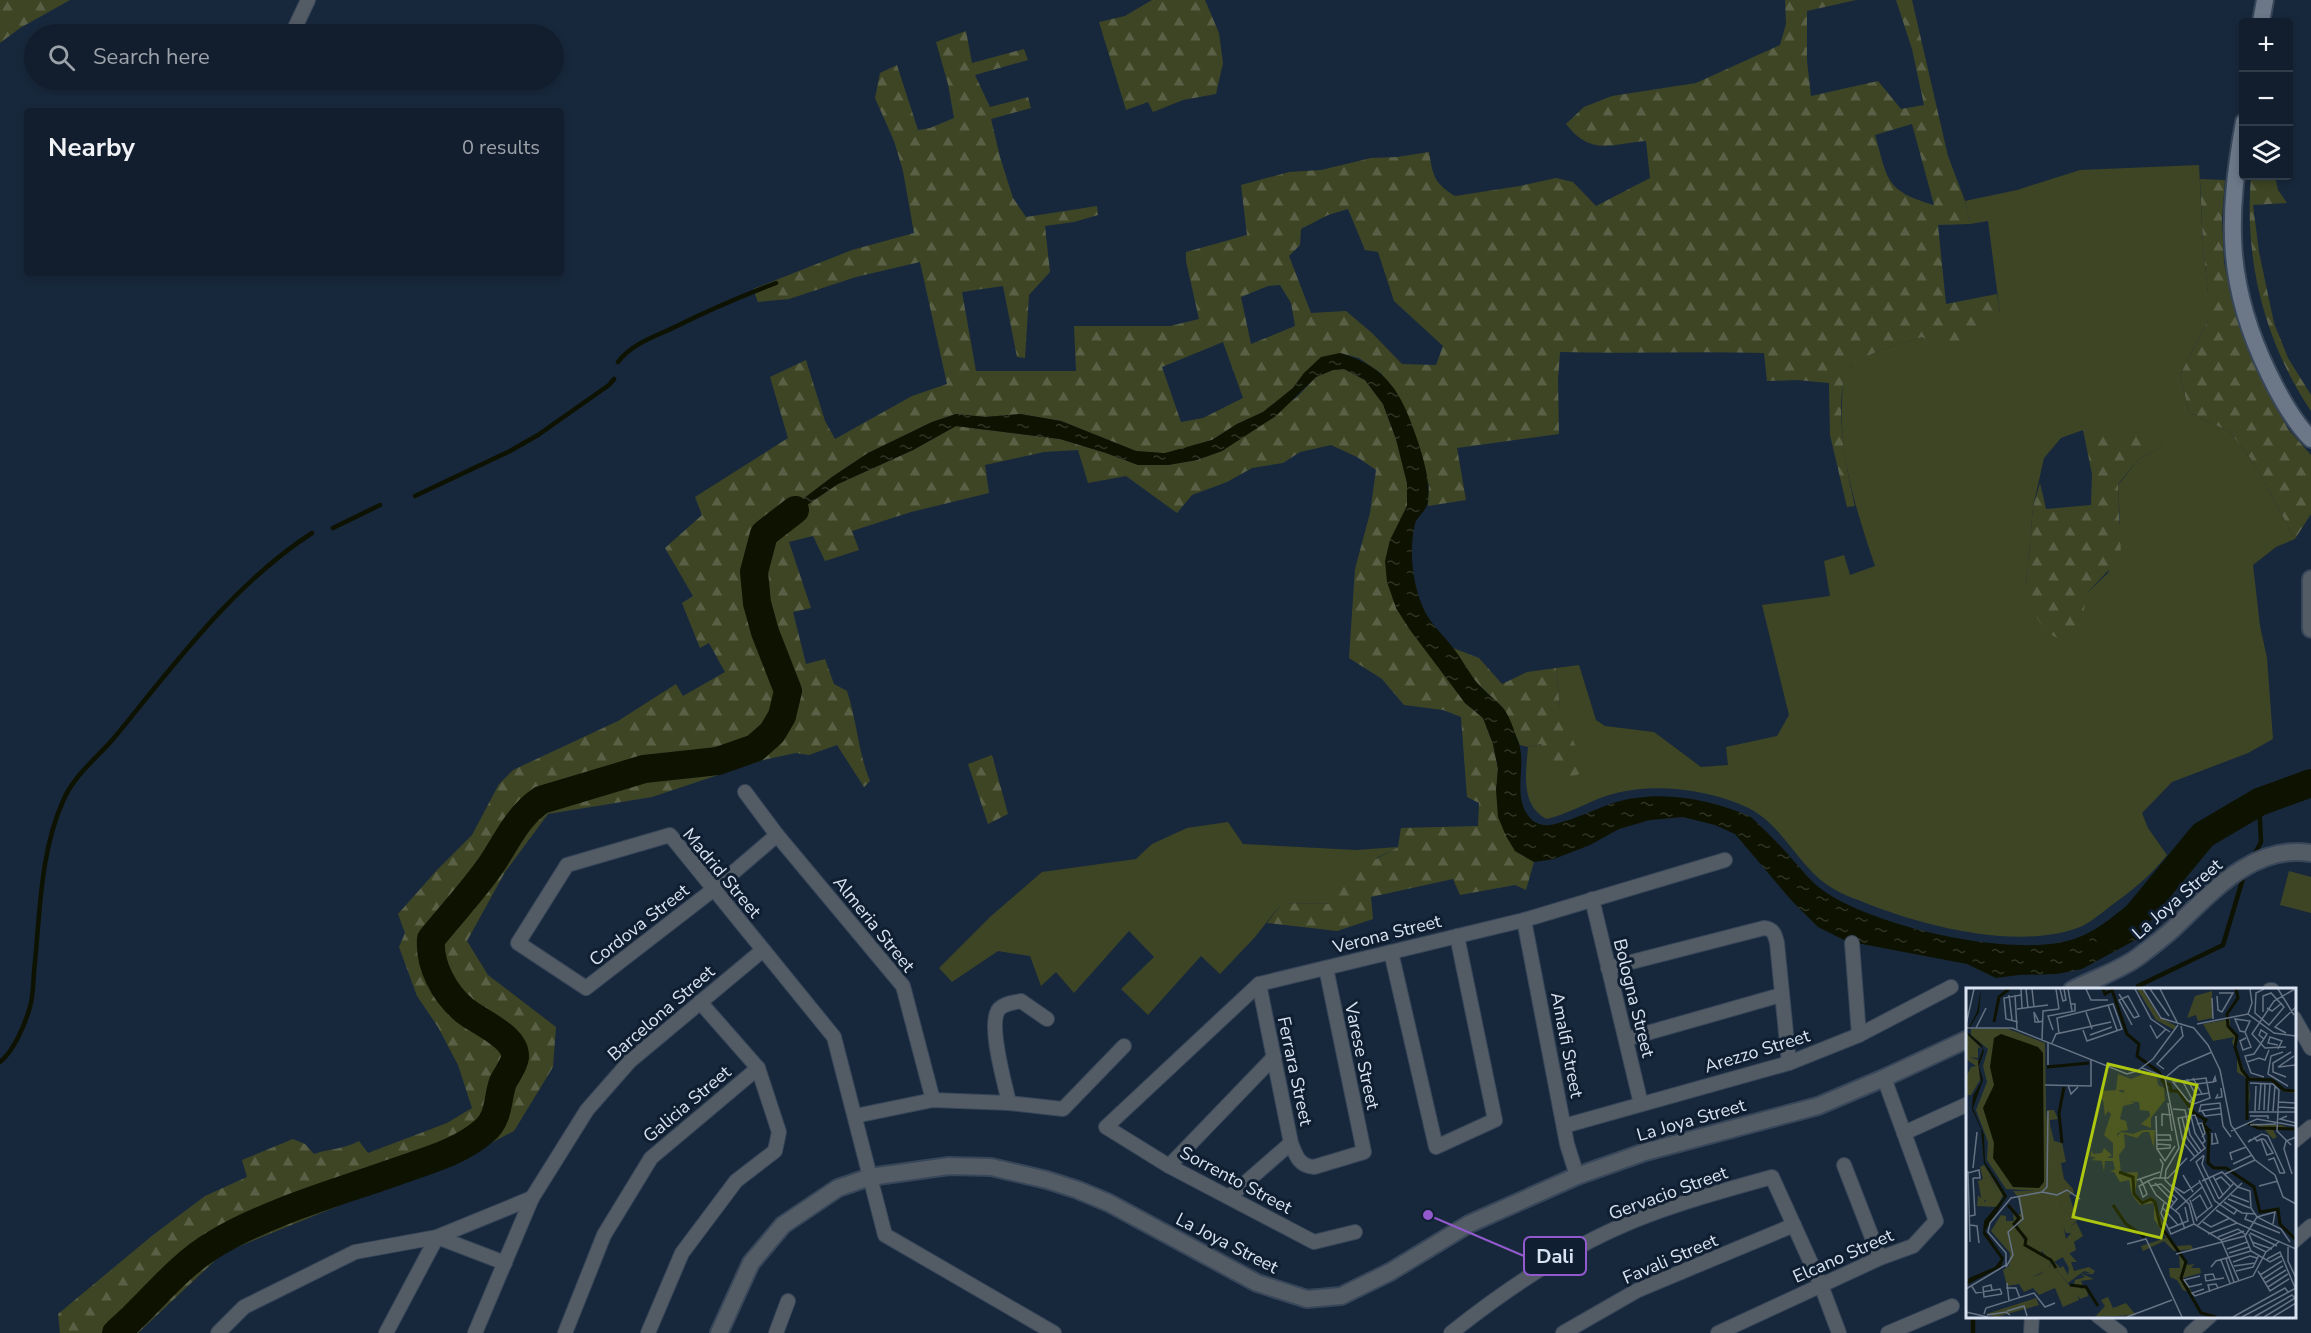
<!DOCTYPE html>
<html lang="en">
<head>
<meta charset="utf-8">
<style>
	:root { --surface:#121e2d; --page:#1b2735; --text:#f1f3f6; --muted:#9ca2aa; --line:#313c49 }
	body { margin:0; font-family:"Nunito Sans",sans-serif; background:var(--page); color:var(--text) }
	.controls { position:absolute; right:18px; top:18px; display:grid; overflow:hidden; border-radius:6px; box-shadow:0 3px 9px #0003 }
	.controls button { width:54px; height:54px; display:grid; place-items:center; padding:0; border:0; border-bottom:2px solid var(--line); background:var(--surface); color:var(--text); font:30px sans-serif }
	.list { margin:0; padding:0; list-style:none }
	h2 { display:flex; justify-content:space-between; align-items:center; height:78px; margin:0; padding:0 24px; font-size:26px }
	h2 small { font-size:20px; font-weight:400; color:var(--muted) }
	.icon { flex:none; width:33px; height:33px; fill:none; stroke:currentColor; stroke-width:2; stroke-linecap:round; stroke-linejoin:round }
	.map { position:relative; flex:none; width:2311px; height:1333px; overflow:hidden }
	.search { position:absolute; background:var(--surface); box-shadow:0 3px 9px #0003; left:24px; top:24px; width:540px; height:66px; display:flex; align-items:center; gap:15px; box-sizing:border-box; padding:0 21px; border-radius:33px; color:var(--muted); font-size:22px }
	.panel { position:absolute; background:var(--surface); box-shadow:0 3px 9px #0003; left:24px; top:108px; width:540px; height:168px; border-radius:6px }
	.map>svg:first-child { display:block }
	.grass { fill:#3e4525; fill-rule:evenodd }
	.forest { fill:url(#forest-firs); fill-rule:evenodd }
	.water { fill:url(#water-ripples) }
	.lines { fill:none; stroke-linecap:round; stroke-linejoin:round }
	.stream { stroke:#0e1200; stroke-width:4.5 }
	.river { stroke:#0e1200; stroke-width:28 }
	.minor-casing { stroke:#374659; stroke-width:16 }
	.tertiary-casing { stroke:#374659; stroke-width:20 }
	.secondary-casing { stroke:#374659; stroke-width:20 }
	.minor { stroke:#535b65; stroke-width:14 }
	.tertiary { stroke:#535b65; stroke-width:16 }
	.secondary { stroke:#6c7888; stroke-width:16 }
	.labels { text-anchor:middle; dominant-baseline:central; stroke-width:6; stroke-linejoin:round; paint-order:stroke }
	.street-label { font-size:18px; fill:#d9e3f1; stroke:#0f1e31 }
	.inset-river { fill:none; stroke:#0e1200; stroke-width:3 }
	.inset-road { fill:none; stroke:#657384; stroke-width:1.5 }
	.view { fill:#adc60f; fill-opacity:0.15; stroke:#adc60f; stroke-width:3 }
	.inset-edge { fill:none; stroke:#d9e3f1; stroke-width:3 }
	.leader { fill:none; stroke:#925acc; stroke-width:2 }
	.callout-dot { fill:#925acc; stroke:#0f1e31; stroke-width:2 }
	.callout { fill:#0f1e31; stroke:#925acc; stroke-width:2 }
	.callout-label { font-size:20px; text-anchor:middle; font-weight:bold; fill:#d9e3f1 }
</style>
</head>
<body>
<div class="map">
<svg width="2311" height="1333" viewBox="0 0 2311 1333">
	<defs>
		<pattern id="forest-firs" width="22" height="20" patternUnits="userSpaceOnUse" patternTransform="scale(1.5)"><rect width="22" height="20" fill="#3e4525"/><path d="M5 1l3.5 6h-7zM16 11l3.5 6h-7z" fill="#596045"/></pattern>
		<pattern id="water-ripples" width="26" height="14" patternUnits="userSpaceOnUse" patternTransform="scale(1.5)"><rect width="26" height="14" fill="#0e1200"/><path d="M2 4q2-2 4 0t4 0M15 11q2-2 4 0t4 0" fill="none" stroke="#303426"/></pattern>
	</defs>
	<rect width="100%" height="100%" fill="#18283c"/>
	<g class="grass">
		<path d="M2199 165 2203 245 2208 293V320L2180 375 2189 412 2230 432 2254 463 2295 539 2276 547 2253 565 2260 626 2267 658 2273 739 2248 753 2172 782 2142 813 2148 828 2167 855C2147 880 2128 893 2103 912 2096 917 2088 924 2080 927 2018 951 1923 926 1863 902 1850 897 1837 892 1826 884 1796 862 1780 821 1744 806 1704 788 1648 782 1606 796 1586 803 1568 814 1547 819 1520 806 1526 772 1528 747L1541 744 1560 708 1556 668 1579 665 1596 720 1605 726 1654 732 1701 767 1728 765 1726 747 1777 736 1789 715 1762 605 1830 596 1824 561 1844 555 1850 575 1875 566C1857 512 1839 459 1842 401 1843 387 1842 374 1854 363 1864 354 1907 342 1922 337L1942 346 2000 313 1988 221 1970 224 1965 201 2017 190 2080 170ZM2083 430 2165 444 2138 460 2118 485 2120 522 2108 573 2087 593 2026 587 2033 507 2044 458 2061 438Z"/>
		<polygon points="1228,822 1243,844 1356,850 1398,847 1377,858 1335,904 1282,903 1255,937 1220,974 1201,956 1148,1015 1121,989 1154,957 1129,931 1074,993 1056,972 1041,986 1030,956 998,951 952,982 939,968 990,917 1042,872 1136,859 1152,844 1187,828"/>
		<polygon points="2289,871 2311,877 2311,913 2280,905"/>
	</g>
	<g class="forest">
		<polygon points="0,0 70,0 20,28 0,43"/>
		<polygon points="1152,0 1205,0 1219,33 1223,63 1216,94 1183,100 1153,112 1148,102 1126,110 1099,22 1125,16"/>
		<path d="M1785 0H1856L1807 11V61L1811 96 1878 81 1901 109 1924 105 1912 49 1896 0H1912L1948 156 1965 201 1970 224 1938 225 1946 304 1997 294 2000 313C1990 329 1963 345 1944 346 1937 346 1928 340 1922 337 1902 344 1873 351 1856 362 1827 380 1848 477 1855 506L1847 507 1830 435 1829 383 1797 380 1767 381 1764 353C1695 351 1628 354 1560 352L1558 380 1559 434 1457 448 1466 500 1428 506 1429 485 1382 374 1359 358 1340 353 1304 373 1293 388 1263 412 1237 424 1212 440 1165 454 1136 451 1061 421 1020 414 985 417 956 414 932 422 868 453 832 477 778 518 766 532 838 484 913 450 956 426 1060 439 1106 453 1138 465H1168L1197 460 1222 451 1297 397 1316 377 1333 370 1344 369 1365 380 1383 404 1396 439 1407 483V506L1399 522 1396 608 1465 703 1483 718 1493 744 1498 769 1496 790 1515 851 1534 862 1526 890 1515 885 1460 895 1453 879 1371 897 1373 919 1337 931 1267 923 1282 903 1335 904 1342 878 1398 847 1401 828 1478 826 1479 803 1467 797 1461 717 1443 710 1404 705 1382 679 1349 658 1355 569 1370 513 1376 470 1357 457 1331 445 1300 452 1283 463 1252 468 1227 482 1192 495 1177 513 1126 476 1088 483 1078 450 1044 452 985 465 989 493 911 512 852 531 859 550 825 561 813 536 789 542 811 608 793 612 806 664 825 659 834 684 847 691C857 721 858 752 870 781L864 787 837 745 809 755 796 753 763 760 652 797 548 814 505 872 467 941 488 975 556 1027 553 1067 514 1131 446 1167 343 1204 223 1253 138 1333H60L58 1314 153 1235 205 1196 247 1177 242 1160 293 1139 305 1144 314 1154C332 1148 341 1150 359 1141L368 1153 447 1123 472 1108 458 1065 438 1027 417 996 399 947 405 933 398 914 437 870 472 835 499 784 513 770 618 721 676 684 683 696 725 672 709 643 700 648 682 603 693 596 665 548 702 515 695 497 788 438 770 377 806 360 825 421 835 439 912 396 947 384 920 262 856 277 789 299 758 302 753 289 852 250 914 233 903 171 894 141 875 98 880 73 897 65 918 130 930 128 954 118 948 84 936 42 966 31 972 63 1024 49 1028 60 975 75 990 107 1028 97 1031 108 991 119 1000 157 1013 198 1026 217 1097 206 1098 215 1074 222 1045 226 1050 272 1029 295 1025 358 1017 357 1003 286 962 292 976 371H1076L1074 326H1170L1199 319 1186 261V252L1247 235 1241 185 1289 172 1321 170 1371 158 1397 157 1429 152C1433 176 1434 183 1455 196L1520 186 1556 178 1573 182 1596 206 1650 178 1646 141C1611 144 1591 156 1566 124L1584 107 1612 96 1696 83 1780 45 1786 24ZM1912 124 1934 205C1885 191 1888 180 1875 135ZM1348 209 1365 250 1378 252 1394 301 1443 346 1436 365 1402 364 1372 333 1346 311 1311 313 1289 256 1300 245 1301 229 1328 215ZM1280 285 1291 303 1295 326 1251 344 1241 297 1268 286ZM1223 342 1243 398 1203 418 1181 422 1162 367Z"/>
		<path d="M2251 176H2275L2278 190 2287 203 2253 205 2259 252 2274 323 2288 358 2311 395V411C2264 341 2244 260 2251 176Z"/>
		<polygon points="2200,179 2225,180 2222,218 2224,262 2231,298 2248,349 2265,385 2288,429 2311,455 2311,514 2295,539 2254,463 2230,432 2189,412 2180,375 2208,320 2208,293 2203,245"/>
		<polygon points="2083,430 2113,434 2163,436 2165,444 2138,460 2118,484 2121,557 2087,593 2081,625 2066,642 2047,633 2032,610 2026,587 2033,507 2040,483 2046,509 2091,505 2092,474"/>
		<polygon points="1453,648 1479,658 1502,684 1527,672 1556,668 1560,708 1586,772 1562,780 1541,744 1528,747 1520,745 1504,709 1475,681"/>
		<polygon points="992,755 1008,814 988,824 968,764"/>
	</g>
	<path class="water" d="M1340 353C1388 367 1402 394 1417 439 1424 460 1430 480 1428 501 1427 511 1417 516 1415 524 1409 549 1412 581 1422 605 1428 622 1443 634 1454 649 1461 658 1467 669 1474 679 1482 690 1494 698 1503 708 1510 716 1514 731 1518 741 1528 765 1510 799 1532 820 1534 822 1541 825 1544 825 1558 827 1598 808 1613 803 1657 789 1709 798 1751 817 1765 830 1779 844 1792 859 1802 870 1812 883 1824 891 1875 927 2015 959 2074 939 2099 931 2119 911 2139 896L2141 937 2082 969 2057 974 2019 975 1996 978 1967 964 1846 941 1818 927 1791 900 1735 834 1715 825 1683 817 1650 820 1619 829 1590 845 1554 859 1534 862 1515 851 1506 836 1498 817 1496 790 1498 769 1493 744 1483 718 1465 703 1410 630 1396 608 1387 582 1385 561 1390 540 1407 506V483L1396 439 1383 404 1365 380 1344 369 1333 370 1316 377 1276 416 1222 451 1197 460 1168 465H1138L1106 453 1060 439 956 426 913 450 838 484 764 534 778 518 832 477 868 453 932 422 956 414 985 417 1020 414 1061 421 1136 451 1165 453 1212 440 1237 424 1263 412 1293 388 1304 373 1321 357Z"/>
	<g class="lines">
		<g class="stream">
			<path d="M618 362C632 343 657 336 677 326 709 310 742 296 776 283"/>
			<polyline points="415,496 510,451 538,435 609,385 614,379"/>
			<polyline points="333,528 380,505"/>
			<polyline points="2253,857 2261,842 2259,802"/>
			<polyline points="2138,990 2138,986 2223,945 2244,875"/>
			<path d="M0 1062C14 1051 25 1024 30 1007 34 993 33 976 35 962 40 909 41 850 63 801 74 775 96 759 114 738 174 665 232 585 312 533"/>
			<polyline points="1973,1333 1973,1316"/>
		</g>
		<g class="river">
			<polyline points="2110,937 2134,919 2203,835 2259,802 2311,783"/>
			<path d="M116 1333C149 1305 176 1267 213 1245 267 1212 339 1192 398 1171 428 1160 460 1152 484 1131 500 1118 497 1098 503 1082 507 1074 514 1066 515 1057 516 1036 478 1022 464 1010 444 993 429 965 431 939 451 914 475 889 493 862 508 839 518 816 541 800L644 769 718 761 755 748 772 733 782 716 788 691 765 632 757 603 754 572 764 534 795 510"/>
		</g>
		<defs>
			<g id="minor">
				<polyline points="292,34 308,0"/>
				<polyline points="745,792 777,835 903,986 933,1100"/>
				<polyline points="777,835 714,889 586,988 518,943 567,865 670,835 834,1037 885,1235 1054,1333"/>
				<polyline points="1592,899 1641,1104"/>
				<polyline points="1524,920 1567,1144 1577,1176"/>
				<polyline points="1852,943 1859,1035"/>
				<polyline points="1391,952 1436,1147 1495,1120 1457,936"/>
				<path d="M1608 968 1764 928C1774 929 1775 935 1777 943L1789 1063"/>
				<path d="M1259 984 1291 1143C1296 1156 1299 1166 1314 1167L1364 1152 1326 968"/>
				<polyline points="2270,990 2272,990"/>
				<polyline points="2294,1018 2311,1048"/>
				<polyline points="1626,1039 1781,995"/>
				<path d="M1009 1103C1005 1083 987 1024 999 1009 1005 1003 1013 1003 1021 1001L1047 1019"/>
				<polyline points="855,1116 933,1100 1009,1103 1063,1109 1124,1046"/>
				<polyline points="1564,1126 1789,1063 1859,1035 1951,987"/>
				<polyline points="1904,1133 1968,1104"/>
				<polyline points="2294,1141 2311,1127"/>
				<polyline points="1844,1165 1880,1258"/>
				<polyline points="1169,1166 1274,1057"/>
				<polyline points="1229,1197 1291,1143"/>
				<polyline points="1355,1232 1314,1242 1169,1166 1106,1127 1259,984 1524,920 1725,860"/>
				<polyline points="2294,1241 2311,1226"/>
				<polyline points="2098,1316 2120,1333"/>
				<polyline points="218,1333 244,1307 355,1252 437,1237 505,1263"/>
				<polyline points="386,1333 437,1237 532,1198"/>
				<polyline points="475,1333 532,1198 587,1110 630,1061 763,950"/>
				<polyline points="565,1333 604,1235 651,1158 758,1068"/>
				<polyline points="648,1333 682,1253 736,1181 775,1151 779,1132 758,1068 700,1002"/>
				<polyline points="776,1333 788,1301"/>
				<path d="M1451 1333C1506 1289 1567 1248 1633 1221 1678 1203 1725 1190 1772 1177L1821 1285 1839 1333"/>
				<polyline points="1563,1333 1638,1290 1794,1225"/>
				<polyline points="1718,1333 1880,1258 1913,1246 1936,1221 1884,1078"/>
				<polyline points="1888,1333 1952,1306"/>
				<polyline points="2031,1333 2032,1316"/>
				<polyline points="2191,1333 2210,1316"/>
			</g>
			<g id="tertiary">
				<polyline points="2311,579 2311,629"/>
				<path d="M2072 990C2093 979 2119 971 2138 957 2150 948 2163 938 2174 928 2212 892 2253 844 2311 853"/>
				<polyline points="719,1333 751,1263 783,1225 838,1188 870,1177 949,1166 991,1167 1047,1180 1078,1190 1109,1203 1257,1283 1307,1299 1341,1296 1390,1272 1469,1224 1577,1176 1645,1152 1818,1106 1884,1078 1968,1039"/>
			</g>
			<g id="secondary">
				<polyline points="2261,22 2265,0"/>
				<path d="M2244 122C2227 218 2225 284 2269 374 2280 397 2293 421 2311 439"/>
			</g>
		</defs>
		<use href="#minor" class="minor-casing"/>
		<use href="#tertiary" class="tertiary-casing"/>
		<use href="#secondary" class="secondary-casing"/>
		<use href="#minor" class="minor"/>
		<use href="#tertiary" class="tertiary"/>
		<use href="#secondary" class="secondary"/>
	</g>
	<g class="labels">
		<g class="street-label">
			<text transform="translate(722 873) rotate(50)">Madrid Street</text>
			<text transform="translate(2177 899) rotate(-41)">La Joya Street</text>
			<text transform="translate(874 924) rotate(51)">Almeria Street</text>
			<text transform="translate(639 925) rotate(-38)">Cordova Street</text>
			<text transform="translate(1387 934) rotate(-14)">Verona Street</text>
			<text transform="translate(1634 998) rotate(76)">Bologna Street</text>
			<text transform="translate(661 1013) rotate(-41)">Barcelona Street</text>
			<text transform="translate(1567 1045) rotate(79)">Amalfi Street</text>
			<text transform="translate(1757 1051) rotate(-17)">Arezzo Street</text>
			<text transform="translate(1362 1056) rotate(78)">Varese Street</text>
			<text transform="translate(1295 1071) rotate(78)">Ferrara Street</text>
			<text transform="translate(687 1104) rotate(-40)">Galicia Street</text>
			<text transform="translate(1691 1120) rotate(-16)">La Joya Street</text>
			<text transform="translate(1236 1180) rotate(28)">Sorrento Street</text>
			<text transform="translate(1668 1193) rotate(-20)">Gervacio Street</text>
			<text transform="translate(1227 1243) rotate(27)">La Joya Street</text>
			<text transform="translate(1843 1256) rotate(-24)">Elcano Street</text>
			<text transform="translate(1670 1259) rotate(-23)">Favali Street</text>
		</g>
	</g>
	<g transform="translate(1966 988)">
		<rect width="330" height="330" fill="#18283c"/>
		<path d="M152 86 165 91 178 86 191 90 192 97 198 100 199 112 185 130V140L175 136 184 128 183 123 174 122 173 114 160 113 158 102H150ZM81 122H88L92 131 84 132V137L88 153 96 155 100 174 95 175 98 191 107 201 108 206 98 208 94 215 106 231 97 236 100 251 110 248 105 239 110 234 117 248 108 254 110 262 86 275 76 263 65 261 50 239 56 233 52 209 47 203H74ZM24 188 31 204 16 214 12 193ZM35 227 40 228V233H48L62 260 71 263 75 272H85L83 281 66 289 90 281 104 298 113 297 115 301 120 298 122 308 114 311 111 306 113 312 97 319 89 300 73 307 67 300 58 304 53 296 41 298 37 282 43 278 44 265 25 243ZM142 309 147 320 160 315 170 327 129 329 139 318 135 312ZM70 310 73 317 30 329 20 326Z" fill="#3e4525"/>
		<path d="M171 1H176L193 29 210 38 209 42 190 32ZM246 3V30L232 33 230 27 221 30 229 8ZM264 31V39L271 47 269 59 281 89 305 91 319 101 330 102 328 105 316 103 313 97 300 91 282 92 284 107 280 132 283 104 279 89 271 84V65L266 54 268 49 247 53 237 36ZM0 45 16 61 12 59V70L4 69 12 72 14 92 5 107H0V89L5 79 10 78 0 71ZM152 102 157 105 158 102 160 112 169 115 157 118 154 131 160 133 162 142 155 143 151 146V148L155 144 167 146 177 142H189L188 160 183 144H177L171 150 158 146 159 159 153 167 155 185 172 184 169 206 177 213 186 209 203 250 211 258 225 257 227 261 208 263 198 253 177 263 175 258 200 250 188 231V215L174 217 166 207 163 192 154 194 148 184H144L149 181 147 173H139L138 184 136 173 125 172 130 170 124 168 126 162 127 166 136 165 138 160 146 167 141 170H147V155L138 147 145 126 142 123 139 128 137 112 133 111 135 103ZM280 135 315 137 330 142H307L311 149 307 151 298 141ZM18 177 37 207 31 219 11 218 12 207 19 214 22 205 31 204 24 188 17 191 14 179ZM102 203 111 232 105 239 111 248 103 254 100 251 105 245H100L96 236 105 231 94 215 98 204ZM47 218 50 230 56 224V233L50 238 62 250 65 261 75 262 76 268 85 270 94 280 97 278 102 287 103 280 96 268 103 265 111 274H105L108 283 123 279 129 283 127 286H116L128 291 115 293 118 301 108 296 109 292 119 289 115 286 125 285 118 283 102 295 90 281 67 291 84 279 85 272H75L71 264 65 266 58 259 59 252 48 239ZM213 266 222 277 228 276 225 280H234L235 285 217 290 227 306 217 302 211 292 204 289 203 280H214Z" fill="#3e4525"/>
		<path d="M40 40 79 55 81 193 77 202 72 203 40 201 21 172 22 154 10 122 21 94 17 78 22 61 5 47V41Z" fill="#3e4525"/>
		<path d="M15 1 13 24 1 44 15 56 18 63 13 78 17 92 7 120 18 147 19 174 30 190 41 208 19 243 38 270 35 279 0 297 3 290 29 279 35 271 17 246 18 233 38 209 18 175 15 141 6 121 7 108 15 94 12 74 17 61 0 45 11 24ZM35 46 72 59 77 65 78 194 73 200 47 199 27 170 28 155 17 120 28 97 24 79 28 50Z" fill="#0e1200"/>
		<path class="inset-river" d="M137 1 139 6 146 2 161 46 173 56 171 68 193 84 202 104M270 1 272 10 261 26 262 38 271 48 269 59 276 82 283 91 306 92 318 102 330 103M28 34 33 9 43 1M81 79 123 75M195 92 204 97 205 103H212L228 125 240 132 237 136 243 142H240L243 147 242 175 248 180H260L288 199 294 224 312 221 314 236 329 251M281 132V90M281 135 292 140 330 141M96 155 93 125 98 99M153 184 167 189 168 206 176 215 185 211 189 214 194 237 220 274 215 290 235 325 250 329M42 217 53 230 48 236 60 251 59 257 85 272 90 280M147 217 160 236 179 249M104 297 120 299 132 318"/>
		<path class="inset-road" d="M55 1 56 20M60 1 62 20M66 1 68 19M90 1 93 21M94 1 97 13 100 12 98 1M102 1 106 23M120 1 125 12H142M169 1 185 31 204 44M177 1 195 30 228 40M184 1 203 28M194 1 212 36M312 1 328 27M153 6 168 30M43 7 46 32M49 7 51 41M251 8 252 22 256 24 267 5H253M246 10 247 31M142 17 151 42M301 20 306 23 316 15M51 21 82 17M120 24 126 41M297 24V8L305 5 318 19 303 37 289 25 290 5 298 1M282 26 286 15 284 1M52 34 40 31 38 10 55 7M73 34 68 24 69 34H73L77 33M231 36 282 26 308 45 330 48M0 37 8 1M166 37 153 12 162 8 173 28 168 30M184 37 191 50 200 41M227 39 242 57 254 82 265 137 289 172 309 187 317 209 330 216M0 40H46L161 86 171 83 187 71 212 37M10 40 20 20M87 42 82 28 109 23V16H105M279 44 274 43 269 31 284 33 279 44 285 59 277 62 274 53 280 50M93 45 91 30 147 16 156 41 121 53 117 42M320 45 309 39 330 19M124 47 146 39M298 51 293 47 295 42 301 46 294 57 288 66 279 68 281 74 293 70 299 72 303 62M76 52 77 23 93 21M86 55 90 46 145 34M312 57 302 55 304 49 316 53 312 61M320 59 299 60 286 46 308 13 329 1M246 64 213 78 199 90 213 160 200 182 199 192 223 216 228 236 255 252 273 293M317 64 305 68 302 86 322 98M328 68 312 79 330 77M281 74 285 85 298 89M82 77V54M176 80 199 89M198 81 191 76 217 48 215 38M320 89 307 84V75L325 64M227 90 236 106M240 90 244 110 228 116 222 113 207 94ZM221 91 230 107M216 92 226 111M284 95 307 96 313 102 311 143 325 157M230 96 247 94 249 89 250 93 247 94M79 97 125 98V72M102 97 105 106 112 99M252 106 250 110 256 109 255 100M223 114 230 107 243 105M312 114 330 115M202 115 206 143M312 119 330 120M223 120 229 145 239 160 224 173M207 121 219 122 224 147 235 163M293 122 295 95M298 122 299 95M234 123 255 120M236 123 239 128 255 126M289 123 290 98M302 123 304 96M307 123 309 98M233 124 235 117 254 115 257 138 265 149M283 124H330M190 128 191 161 199 173 209 158M284 128H302V131M321 128 314 131 330 135M216 129 221 150 232 165M231 136 236 135 239 145 236 149M284 137 310 136M196 138V126L205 127M265 143 291 131 330 138M246 145V156L252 155 249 145M191 147H204L205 152H191M288 149 291 153 295 151H297L299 152 307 165 301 167 295 151M285 151 282 154 296 146 302 148 319 185M191 156 204 157V160L191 161M238 167 230 174 249 213 268 226 271 222M238 168 236 176 253 211M229 169 217 154 212 130 229 127 239 153 236 156M194 171 197 176 194 190M266 172 264 165 280 159M302 172 308 170 314 185H319M267 176 286 167M7 180 11 144M2 183 4 254M2 185 13 182 14 190H7M259 186 289 172M326 186 318 161 320 153 330 149M217 187 227 204M247 188 257 207M174 191 177 196 181 206 177 209 173 198 177 196 182 193 189 190H202L221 170M171 192 194 184M249 192 255 189 265 199M182 193 190 207 213 226 219 241M236 193 256 184 272 199 284 203 285 220 291 229 315 241 324 254M189 195 208 215M205 197 218 205 234 194M184 198 195 196 211 211 204 220M293 198 312 193M76 204 91 207 101 202 114 211M265 207 283 214M253 211 268 195M262 211 284 220M224 212 231 233M226 213 234 207 242 222M258 214 276 225 289 226M198 215 195 225 205 246 228 236M196 219 212 237M250 222 271 235M209 223 236 199M281 226 279 231 314 245M4 228 9 227 7 190M230 231 246 218 233 192M237 234 245 239 264 230M4 237 11 238 13 255M231 238 276 195M202 241 222 233 219 219M284 245 311 258M242 246 271 235 330 261M283 246 288 258 300 264M279 248 285 263 304 274 315 268M252 249 272 241 280 247M255 252 278 243M286 254 306 261M161 256 180 251 216 329M322 257V273L330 290M261 261 281 254M263 265 283 259M210 266 279 248 291 229 309 224 307 236M260 271 268 294M301 271 314 264 330 302M255 272 264 295M267 274 284 268 291 270M268 278 289 275M40 279 47 267 42 244 57 231 53 209M245 279 250 273 285 263M270 283 287 279 293 267M292 283 304 303 323 291M294 287 316 273M234 288 218 292 223 299 236 296M249 291 247 286 239 287 240 293 258 290M297 291 317 278M41 295 43 313M299 295 320 282M5 297 10 305 34 301 36 306M302 299 322 286M40 300H50L54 310M0 301 40 277V265L22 244 24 235 45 210 76 204 81 199 82 123M238 301 226 305 229 308 287 288 300 264 314 253M26 302 25 297 17 299 18 309 36 306M244 304 242 297 250 296 252 300M41 323 58 318 61 328M0 324 22 329M18 326 20 320 68 305 79 319 89 315M21 327 40 324 44 327M161 329 206 312M267 329 319 300 322 304M276 329 330 300M288 329 326 307 330 311M298 329 329 310M307 329 330 315"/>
		<path class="view" d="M142 76 231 97 195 250 107 229Z"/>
		<rect width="330" height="330" class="inset-edge"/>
	</g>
	<path class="leader" d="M1428 1215L1524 1256"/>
	<circle class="callout-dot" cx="1428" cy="1215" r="6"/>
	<rect class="callout" x="1524" y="1237" width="62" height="38" rx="6"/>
	<g class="callout-label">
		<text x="1555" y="1263">Dali</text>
	</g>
</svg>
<div class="controls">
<button>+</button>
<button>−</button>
<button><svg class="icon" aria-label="layers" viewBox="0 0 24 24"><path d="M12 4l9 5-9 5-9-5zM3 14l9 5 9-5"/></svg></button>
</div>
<div class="search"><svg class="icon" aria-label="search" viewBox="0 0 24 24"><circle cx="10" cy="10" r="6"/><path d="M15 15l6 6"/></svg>Search here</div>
<section class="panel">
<h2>Nearby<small>0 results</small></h2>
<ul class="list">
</ul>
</section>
</div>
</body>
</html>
